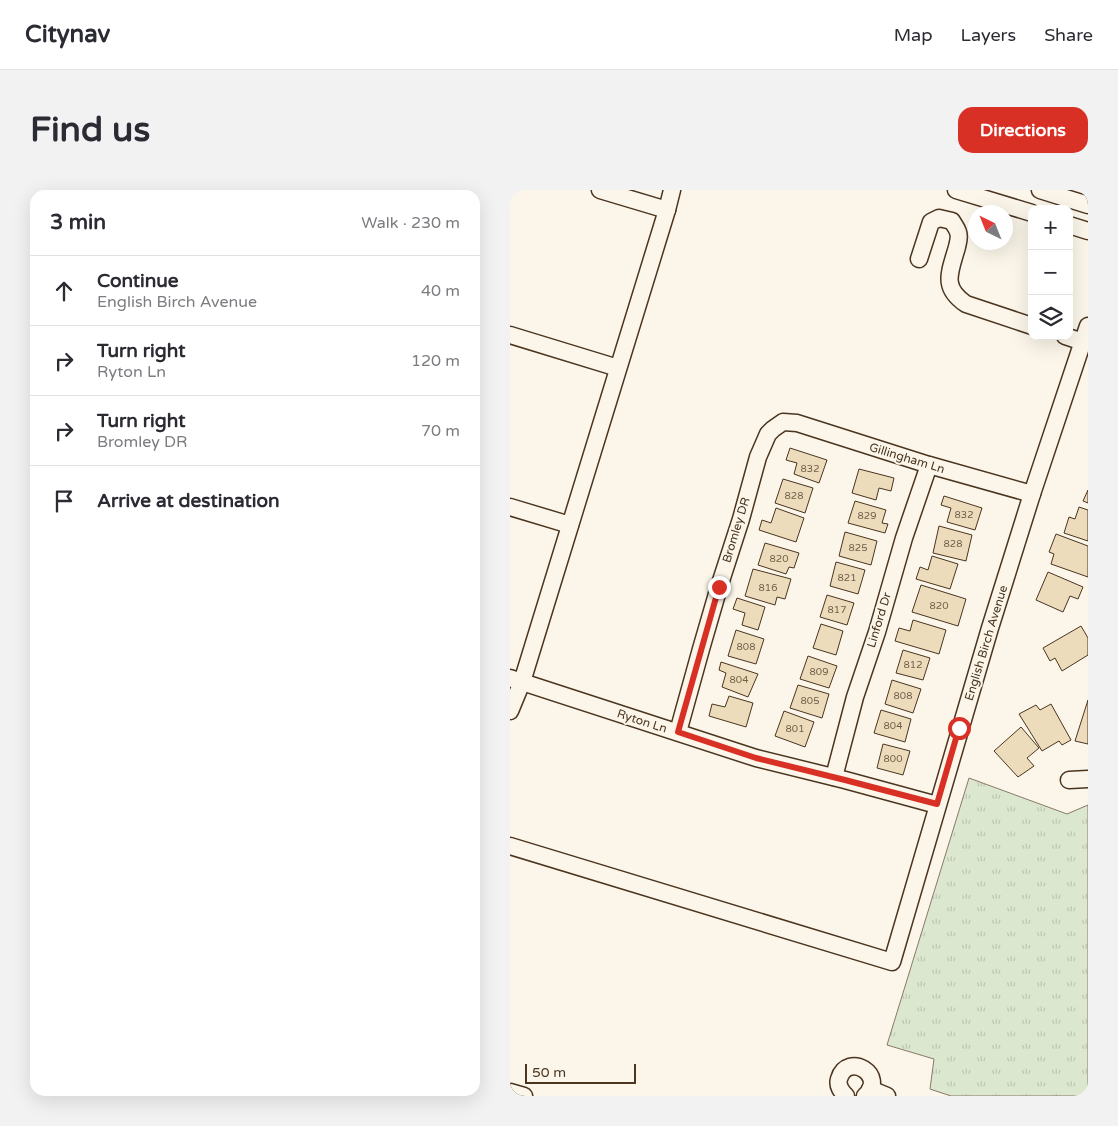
<!DOCTYPE html>
<html lang="en">
<head>
<meta charset="utf-8">
<style>
	:root { --surface:#fff; --page:#f2f2f3; --text:#2b2b33; --muted:#7c7c81; --line:#e1e1e2; --accent:#d93025 }
	body { margin:0; font-family:"Varela Round",sans-serif; background:var(--page); color:var(--text) }
	.controls { position:absolute; right:15px; top:15px; display:grid; overflow:hidden; border-radius:10px; box-shadow:0 5px 20px #0002 }
	.controls button { width:45px; height:45px; display:grid; place-items:center; padding:0; border:0; border-bottom:1px solid var(--line); background:var(--surface); color:var(--text); font:25px sans-serif }
	.compass { position:absolute; left:458px; top:15px; width:45px; height:45px; border-radius:50%; background:var(--surface); box-shadow:0 5px 20px #0002; rotate:317deg }
	.scale { position:absolute; left:15px; bottom:12px; width:111px; box-sizing:border-box; padding-left:5px; border:2px solid #4a3520; border-top:0; font-size:14px; line-height:18px; white-space:nowrap; color:#4a3520; -webkit-text-stroke:4px #fbf6e9; paint-order:stroke }
	.stop { position:absolute; width:15px; height:15px; margin:-11px; border:4px solid #d93025; border-radius:50%; background:#fff }
	.stop.end { background:#d93025; border-color:#fff; box-shadow:0 1px 5px #0008 }
	.list { margin:0; padding:0; list-style:none }
	h2 { display:flex; justify-content:space-between; align-items:center; height:65px; margin:0; padding:0 20px; font-size:21px }
	h2 small { font-size:16px; font-weight:400; color:var(--muted) }
	.list li { display:grid; grid-template-columns:32px 1fr auto; gap:15px; align-items:center; box-sizing:border-box; height:70px; padding:0 20px; border-top:1px solid var(--line) }
	.list b { display:block; font-size:19px; white-space:nowrap }
	.list p { margin:0; font-size:16px; white-space:nowrap; color:var(--muted) }
	.list em { font-size:16px; font-style:normal; color:var(--muted) }
	.icon { flex:none; width:28px; height:28px; fill:none; stroke:currentColor; stroke-width:2; stroke-linecap:round; stroke-linejoin:round }
	.map { position:relative; flex:none; width:578px; height:906px; overflow:hidden; border-radius:15px }
	header { display:flex; align-items:center; gap:30px; box-sizing:border-box; height:70px; padding:0 25px; background:var(--surface); border-bottom:1px solid var(--line) }
	header strong { font-size:24px }
	nav { display:flex; gap:28px; margin-inline-start:auto; font-size:18px }
	.intro { display:flex; align-items:center; justify-content:space-between; box-sizing:border-box; height:120px; padding:0 30px }
	h1 { margin:0; font-size:35px }
	.button { padding:12px 22px; border-radius:15px; background:var(--accent); color:#fff; font-size:18px; font-weight:700 }
	main { display:flex; gap:30px; padding:0 30px }
	aside { flex:1; background:var(--surface); border-radius:15px; box-shadow:0 5px 20px #0002 }
	.map>svg:first-child { display:block }
	.grass { fill:url(#grass-tufts); stroke:#887966 }
	.building { fill:#ecdcbc; stroke:#4a3520 }
	.lines { fill:none; stroke-linecap:round; stroke-linejoin:round }
	.minor-casing { stroke:#4a3520; stroke-width:19 }
	.minor { stroke:#fbf6e9; stroke-width:16 }
	.route { stroke:#d93025; stroke-width:6 }
	.labels { text-anchor:middle; dominant-baseline:central; stroke-width:4; stroke-linejoin:round; paint-order:stroke }
	.number-label { font-size:10px; fill:#725f47 }
	.street-label { font-size:12px; fill:#4a3520; stroke:#fbf6e9 }
</style>
</head>
<body>
<header>
<strong>Citynav</strong>
<nav><a>Map</a><a>Layers</a><a>Share</a></nav>
</header>
<div class="intro"><h1>Find us</h1><a class="button">Directions</a></div>
<main>
<aside>
<h2>3 min<small>Walk · 230 m</small></h2>
<ul class="list">
<li><svg class="icon" aria-label="ahead" viewBox="0 0 24 24"><path d="M12 20V5M6 11l6-6 6 6"/></svg><div><b>Continue</b><p>English Birch Avenue</p></div><em>40 m</em></li>
<li><svg class="icon" aria-label="right" viewBox="0 0 24 24"><path d="M7 20v-9h11M14 6l5 5-5 5"/></svg><div><b>Turn right</b><p>Ryton Ln</p></div><em>120 m</em></li>
<li><svg class="icon" aria-label="right" viewBox="0 0 24 24"><path d="M7 20v-9h11M14 6l5 5-5 5"/></svg><div><b>Turn right</b><p>Bromley DR</p></div><em>70 m</em></li>
<li><svg class="icon" aria-label="arrive" viewBox="0 0 24 24"><path d="M6 21V4h12l-3 4 3 4H6"/></svg><div><b>Arrive at destination</b></div></li>
</ul>
</aside>
<div class="map">
<svg width="578" height="906" viewBox="0 0 578 906">
	<defs>
		<pattern id="grass-tufts" width="24" height="20" patternUnits="userSpaceOnUse" patternTransform="scale(1.25)"><rect width="24" height="20" fill="#dce7d0"/><path d="M3 7l-1-3M5 7V3M7 7l1-3M15 17l-1-3M17 17v-4M19 17l1-3" fill="none" stroke="#bec7b2"/></pattern>
	</defs>
	<rect width="100%" height="100%" fill="#fbf6e9"/>
	<polygon class="grass" points="459,588 557,624 578,615 578,906 441,906 420,899 424,869 377,855"/>
	<g class="building">
		<polygon points="280,258 317,270 309,293 284,284 287,273 276,270"/>
		<polygon points="349,279 384,288 381,301 369,298 366,310 342,303"/>
		<polygon points="273,289 303,298 295,323 265,313"/>
		<polygon points="578,300 578,313 573,311"/>
		<polygon points="434,306 472,318 465,340 437,332 441,318 431,315"/>
		<polygon points="345,311 376,320 372,333 378,334 375,343 338,333"/>
		<polygon points="569,317 578,320 578,351 554,343 559,327 565,329"/>
		<polygon points="266,318 294,328 286,352 249,340 252,330 261,333"/>
		<polygon points="429,336 462,345 456,371 423,363"/>
		<polygon points="335,342 367,351 361,375 329,366"/>
		<polygon points="546,344 578,356 578,387 541,374 544,364 539,362"/>
		<polygon points="255,353 289,363 284,378 279,377 276,384 248,375"/>
		<polygon points="422,366 448,374 440,399 406,389 410,377 418,380"/>
		<polygon points="326,372 355,380 348,404 320,396"/>
		<polygon points="243,379 281,389 275,409 267,407 265,415 235,406"/>
		<polygon points="538,382 573,397 568,409 560,406 553,422 526,410"/>
		<polygon points="411,395 456,409 448,436 402,422"/>
		<polygon points="317,405 344,413 337,435 310,427"/>
		<polygon points="227,408 255,417 248,440 232,435 235,423 223,419"/>
		<polygon points="403,430 436,440 429,464 385,451 389,438 400,441"/>
		<polygon points="311,434 333,441 326,465 303,458"/>
		<polygon points="571,436 578,448 578,465 552,481 545,468 540,471 533,458"/>
		<polygon points="226,440 254,449 246,474 218,466"/>
		<polygon points="393,460 420,468 413,490 386,483"/>
		<polygon points="298,466 327,476 319,498 290,489"/>
		<polygon points="211,472 248,484 238,507 212,497 216,483 209,480"/>
		<polygon points="382,490 411,499 403,523 375,514"/>
		<polygon points="288,495 319,504 312,528 280,518"/>
		<polygon points="219,506 243,513 236,537 199,526 202,514 215,517"/>
		<polygon points="578,510 578,554 565,551"/>
		<polygon points="541,514 561,550 552,555 549,551 532,561 509,524 526,515 530,520"/>
		<polygon points="371,520 401,529 395,552 364,543"/>
		<polygon points="274,521 304,532 295,557 265,546"/>
		<polygon points="511,537 529,558 517,568 524,576 508,587 484,561"/>
		<polygon points="373,554 400,561 393,585 367,578"/>
	</g>
	<g class="lines">
		<defs>
			<g id="minor">
				<polyline points="90,0 157,20"/>
				<polyline points="446,0 522,23"/>
				<polyline points="530,0 578,15"/>
				<polyline points="559,35 578,41"/>
				<path d="M409 69 421 32 429 28 442 31C444 35 447 38 448 42 450 47 448 52 447 57 440 82 431 97 456 114L522 136"/>
				<polyline points="0,145 108,178"/>
				<polyline points="555,146 573,152"/>
				<polyline points="0,317 60,335"/>
				<polyline points="0,488 246,568 335,590 427,615"/>
				<polyline points="0,521 12,492 157,20 162,0"/>
				<polyline points="168,542 191,459 209,397 231,329 248,267 258,244 263,239 273,232 287,233 419,275 522,304"/>
				<polyline points="324,587 345,507 367,442 394,348 419,275"/>
				<polyline points="559,590 578,589"/>
				<polyline points="0,656 382,772 480,438 522,304 578,136"/>
				<polyline points="360,899 377,906"/>
				<polyline points="0,902 14,906"/>
				<path d="M336 906C331 901 327 896 329 889 337 861 378 885 355 906"/>
			</g>
		</defs>
		<use href="#minor" class="minor-casing"/>
		<use href="#minor" class="minor"/>
	</g>
	<g class="lines">
		<polyline class="route" points="209,397 168,542 246,568 335,590 427,614 449,538"/>
	</g>
	<g class="labels">
		<g class="number-label">
			<text x="300" y="279">832</text>
			<text x="284" y="306">828</text>
			<text x="454" y="325">832</text>
			<text x="357" y="326">829</text>
			<text x="443" y="354">828</text>
			<text x="348" y="358">825</text>
			<text x="269" y="369">820</text>
			<text x="337" y="388">821</text>
			<text x="258" y="398">816</text>
			<text x="429" y="416">820</text>
			<text x="327" y="420">817</text>
			<text x="236" y="457">808</text>
			<text x="403" y="475">812</text>
			<text x="309" y="482">809</text>
			<text x="229" y="490">804</text>
			<text x="393" y="506">808</text>
			<text x="300" y="511">805</text>
			<text x="383" y="536">804</text>
			<text x="285" y="539">801</text>
			<text x="383" y="569">800</text>
		</g>
		<g class="street-label">
			<text transform="translate(397 268) rotate(17)">Gillingham Ln</text>
			<text transform="translate(226 340) rotate(-73)">Bromley DR</text>
			<text transform="translate(369 430) rotate(-73)">Linford Dr</text>
			<text transform="translate(476 453) rotate(-73)">English Birch Avenue</text>
			<text transform="translate(132 531) rotate(18)">Ryton Ln</text>
		</g>
	</g>
</svg>
<div class="controls">
<button>+</button>
<button>−</button>
<button><svg class="icon" aria-label="layers" viewBox="0 0 24 24"><path d="M12 4l9 5-9 5-9-5zM3 14l9 5 9-5"/></svg></button>
</div>
<svg class="compass" viewBox="-18 -18 36 36"><path d="M0-13l5 13h-10z" fill="#e53935"/><path d="M0 13l5-13h-10z" fill="#7c7c81"/></svg>
<div class="scale">50 m</div>
<div class="stop" style="left:449px;top:538px"></div>
<div class="stop end" style="left:209px;top:397px"></div>
</div>
</main>
</body>
</html>
